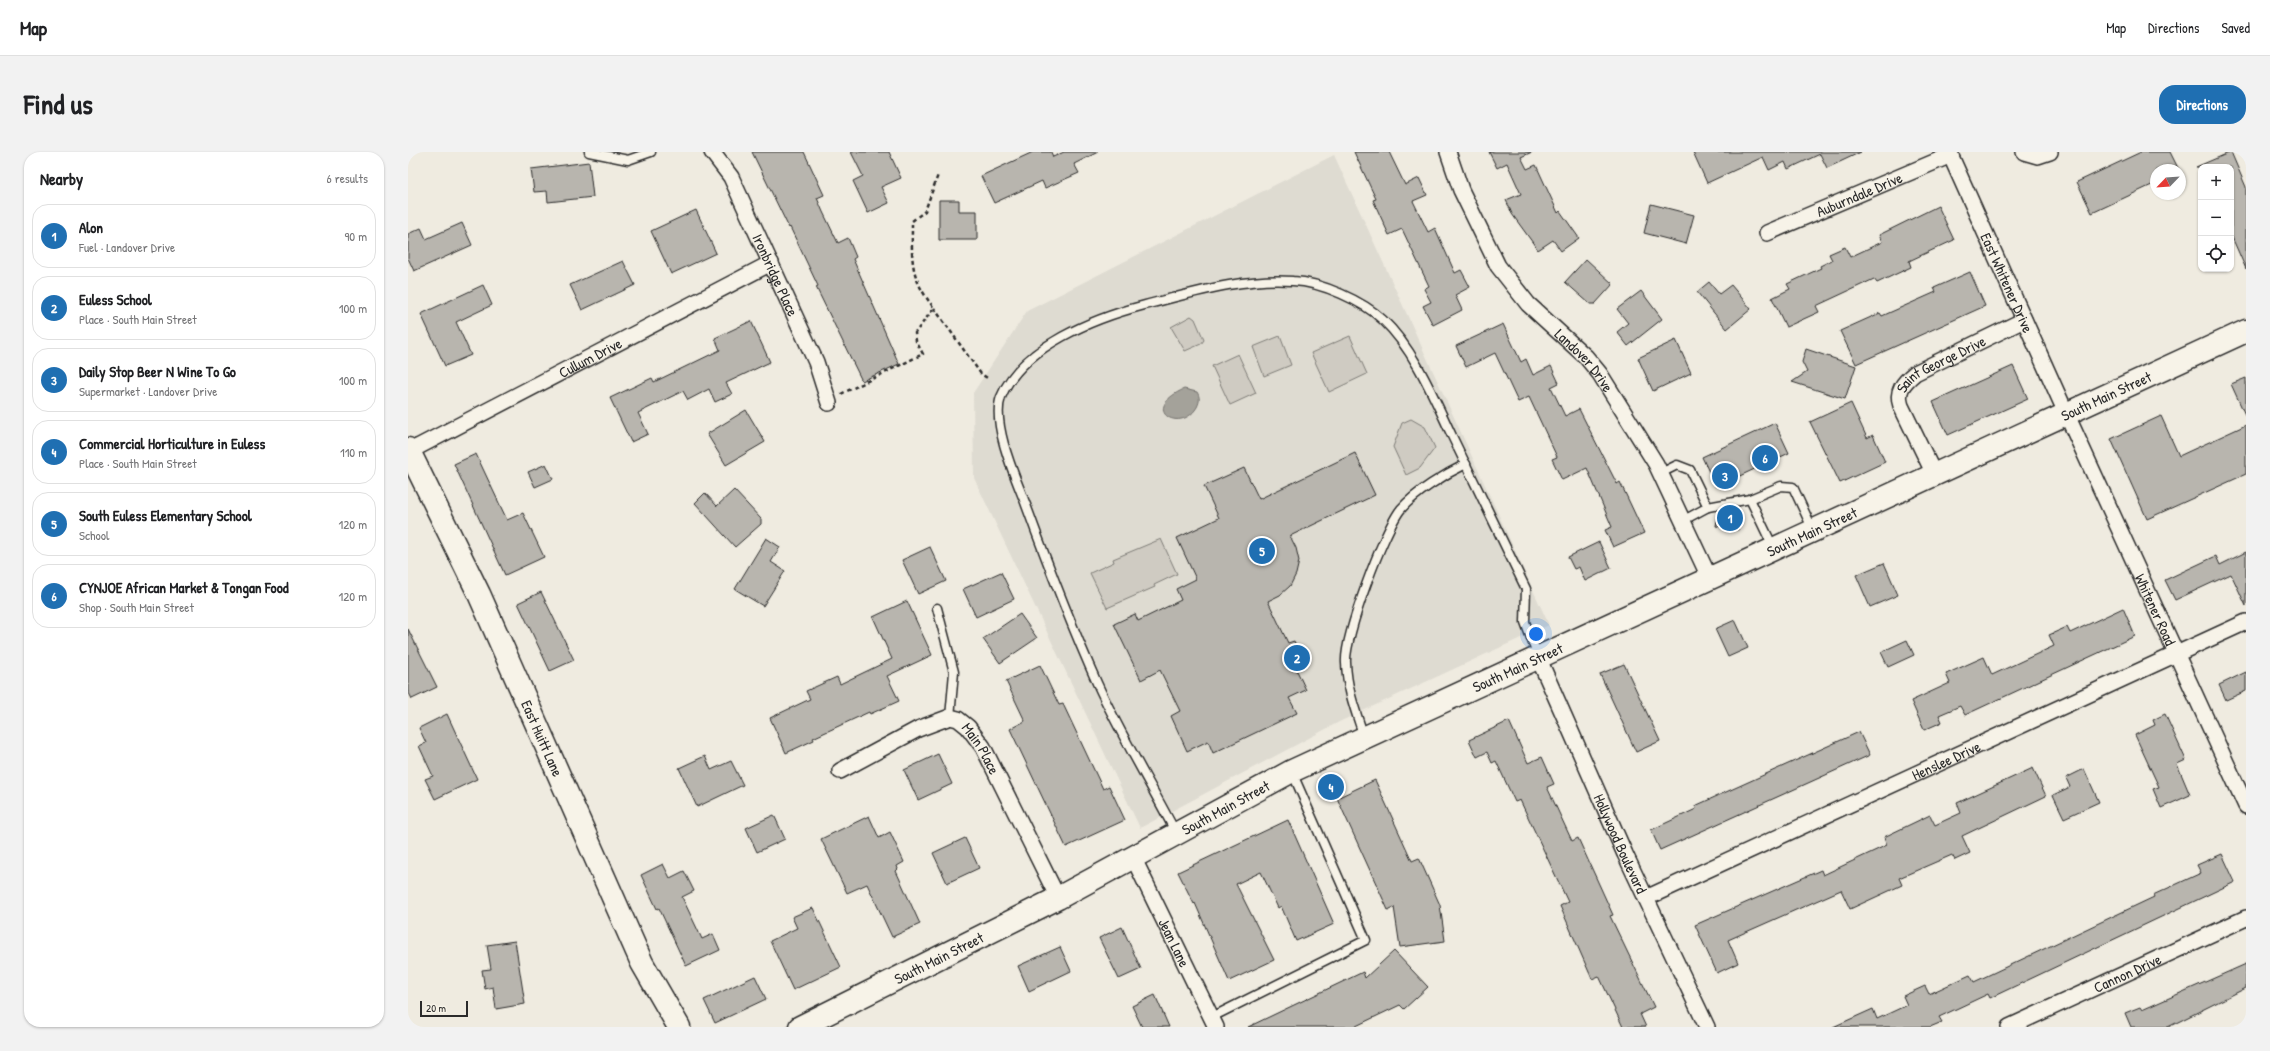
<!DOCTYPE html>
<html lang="en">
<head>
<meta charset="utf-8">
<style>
	:root { --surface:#fff; --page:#f2f2f2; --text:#202124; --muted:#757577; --line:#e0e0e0; --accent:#1f6fb2 }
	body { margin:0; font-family:"Patrick Hand",sans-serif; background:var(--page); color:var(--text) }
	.controls { position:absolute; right:12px; top:12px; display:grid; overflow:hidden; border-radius:8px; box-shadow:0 1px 3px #0004 }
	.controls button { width:36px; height:36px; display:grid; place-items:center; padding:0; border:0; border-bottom:1px solid var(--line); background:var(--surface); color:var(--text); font:20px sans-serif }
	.compass { position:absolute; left:1742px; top:12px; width:36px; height:36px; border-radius:50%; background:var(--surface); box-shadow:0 1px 3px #0004; rotate:245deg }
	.scale { position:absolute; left:12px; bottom:10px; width:48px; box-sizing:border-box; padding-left:4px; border:2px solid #2b2b2b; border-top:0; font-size:11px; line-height:14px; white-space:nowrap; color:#2b2b2b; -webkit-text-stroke:3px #f7f3e8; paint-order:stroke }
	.you { position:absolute; left:1128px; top:482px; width:14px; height:14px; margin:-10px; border:3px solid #fff; border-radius:50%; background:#1a73e8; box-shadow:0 0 0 6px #1a73e833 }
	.badge { display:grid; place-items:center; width:26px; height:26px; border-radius:50%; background:var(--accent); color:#fff; font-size:13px; font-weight:700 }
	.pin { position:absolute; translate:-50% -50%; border:2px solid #fff; box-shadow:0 1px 4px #0006 }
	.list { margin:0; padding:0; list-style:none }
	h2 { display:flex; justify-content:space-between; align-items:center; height:52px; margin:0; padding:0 16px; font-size:17px }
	h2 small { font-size:13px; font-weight:400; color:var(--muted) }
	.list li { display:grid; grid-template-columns:26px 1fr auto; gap:12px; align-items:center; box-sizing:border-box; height:64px; margin:0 8px 8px; padding:0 8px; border:1px solid var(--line); border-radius:16px }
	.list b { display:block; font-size:15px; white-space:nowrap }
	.list p { margin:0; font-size:13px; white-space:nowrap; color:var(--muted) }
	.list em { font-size:13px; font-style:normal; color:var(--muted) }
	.icon { flex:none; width:22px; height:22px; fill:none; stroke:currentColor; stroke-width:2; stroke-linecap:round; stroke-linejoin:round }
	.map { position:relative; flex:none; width:1838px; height:875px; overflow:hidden; border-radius:16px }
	header { display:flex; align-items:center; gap:24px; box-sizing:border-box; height:56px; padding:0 20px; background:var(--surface); border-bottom:1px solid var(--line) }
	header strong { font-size:19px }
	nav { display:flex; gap:22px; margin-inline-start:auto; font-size:14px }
	.intro { display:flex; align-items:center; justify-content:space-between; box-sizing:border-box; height:96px; padding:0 24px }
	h1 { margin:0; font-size:28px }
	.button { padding:10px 18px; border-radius:16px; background:var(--accent); color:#fff; font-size:14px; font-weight:700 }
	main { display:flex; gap:24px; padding:0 24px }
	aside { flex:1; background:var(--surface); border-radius:16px; box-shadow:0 1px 3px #0004 }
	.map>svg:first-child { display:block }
	.built { fill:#dedbd1 }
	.green { fill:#cfcbc2; stroke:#7d7b76 }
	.water { fill:#a4a29a; stroke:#74726e }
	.building { fill:#b8b5ae; stroke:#2b2b2b }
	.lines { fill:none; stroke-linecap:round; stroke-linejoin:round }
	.lane-casing { stroke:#2b2b2b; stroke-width:11 }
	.street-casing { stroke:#2b2b2b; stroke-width:18 }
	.secondary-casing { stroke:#2b2b2b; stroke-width:25 }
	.path { stroke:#2b2b2b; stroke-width:2.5; stroke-dasharray:4 3; stroke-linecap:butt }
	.lane { stroke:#f7f3e8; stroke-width:8 }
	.street { stroke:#f7f3e8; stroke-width:15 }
	.secondary { stroke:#f7f3e8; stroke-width:22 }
	.labels { text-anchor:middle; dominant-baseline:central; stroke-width:3; stroke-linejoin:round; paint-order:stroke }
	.street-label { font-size:15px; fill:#2b2b2b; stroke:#f7f3e8 }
</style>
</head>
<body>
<header>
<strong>Map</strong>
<nav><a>Map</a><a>Directions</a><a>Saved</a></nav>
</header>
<div class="intro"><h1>Find us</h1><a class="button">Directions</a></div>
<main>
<aside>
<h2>Nearby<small>6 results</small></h2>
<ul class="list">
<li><span class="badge">1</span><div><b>Alon</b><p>Fuel · Landover Drive</p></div><em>90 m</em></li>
<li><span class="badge">2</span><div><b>Euless School</b><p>Place · South Main Street</p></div><em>100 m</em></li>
<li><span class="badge">3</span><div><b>Daily Stop Beer N Wine To Go</b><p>Supermarket · Landover Drive</p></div><em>100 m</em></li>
<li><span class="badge">4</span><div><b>Commercial Horticulture in Euless</b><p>Place · South Main Street</p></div><em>110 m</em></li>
<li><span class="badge">5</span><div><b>South Euless Elementary School</b><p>School</p></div><em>120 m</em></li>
<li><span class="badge">6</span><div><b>CYNJOE African Market &amp; Tongan Food</b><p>Shop · South Main Street</p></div><em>120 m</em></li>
</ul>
</aside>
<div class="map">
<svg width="1838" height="875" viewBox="0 0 1838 875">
	<rect width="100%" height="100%" fill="#efebe0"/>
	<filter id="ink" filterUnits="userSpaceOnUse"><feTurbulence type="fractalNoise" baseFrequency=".025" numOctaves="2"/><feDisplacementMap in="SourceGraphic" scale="8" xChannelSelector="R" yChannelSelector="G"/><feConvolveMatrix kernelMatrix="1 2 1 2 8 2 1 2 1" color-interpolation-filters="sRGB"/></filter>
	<g filter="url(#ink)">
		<polygon class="built" points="926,3 1141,473 931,570 732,676 566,326 565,241 619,159"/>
		<g class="green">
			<polygon points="783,164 787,167 796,188 793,192 777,199 763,175"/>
			<polygon points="872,184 883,213 856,224 845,195"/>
			<polygon points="942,184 959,222 921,240 903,201"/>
			<polygon points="830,202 848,241 822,253 804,214"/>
			<polygon points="1003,267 1017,275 1027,296 1012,316 998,323 985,295 994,271"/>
			<polygon points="753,387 769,422 746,433 747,435 699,456 682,421 706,410 705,407"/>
		</g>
		<path class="water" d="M776 237 789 240C792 245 792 249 789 255 773 283 730 258 776 237Z"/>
		<g class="building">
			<polygon points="344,0 396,0 416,43 409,46 415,60 430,91 440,86 448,105 445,107 491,212 454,229 408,135 410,134 382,75 381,76"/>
			<polygon points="443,0 481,0 493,26 473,35 481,51 460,61 445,29 455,24"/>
			<polygon points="625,0 643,0 645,5 656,0 690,0 666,12 671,21 637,36 634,29 586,51 573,24"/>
			<polygon points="946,0 981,0 997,33 1011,26 1019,43 1005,49 1020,80 1027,76 1047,121 1053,118 1062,135 1047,143 1054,158 1025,173 1015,154 1023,150 1016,137 1021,134 994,77 981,83 965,48 968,47"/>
			<polygon points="1081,0 1124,0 1113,5 1119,17 1128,13 1150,61 1152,59 1171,86 1153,99 1145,88 1130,98 1104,62 1098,48 1113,42 1099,11 1089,16"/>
			<polygon points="1285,0 1453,0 1419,16 1412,2 1380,17 1377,10 1361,18 1355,5 1299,31"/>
			<polygon points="1733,0 1762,0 1771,18 1748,18 1748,31 1684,61 1669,30"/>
			<polygon points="1823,0 1838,35 1838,117 1823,83 1823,15 1788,15"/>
			<polygon points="181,10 185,45 140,50 139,39 126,40 123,17"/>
			<polygon points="531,48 551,48 551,59 569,59 569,88 531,88"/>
			<polygon points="1243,52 1286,63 1278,92 1236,81"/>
			<polygon points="1530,54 1546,88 1501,109 1503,115 1469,131 1466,127 1408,154 1411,160 1378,175 1364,146 1382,137 1379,132 1413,116 1412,114 1424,108 1421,102 1437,95 1442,105 1474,90 1471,83"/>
			<polygon points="288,58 308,101 263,122 243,79"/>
			<polygon points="54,71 64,93 6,119 0,106 0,82 13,76 18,87"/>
			<polygon points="1178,107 1205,132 1187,152 1182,152 1157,130"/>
			<polygon points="215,109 227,133 174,158 162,133"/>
			<polygon points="1562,120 1577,154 1448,212 1432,179 1472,161 1474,164 1528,140 1526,136"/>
			<polygon points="1301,130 1311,142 1323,133 1343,157 1319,177 1289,140"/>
			<polygon points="75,133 84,153 48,170 63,203 37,214 13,162"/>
			<polygon points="1233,139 1254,167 1220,194 1209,180 1220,171 1209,157"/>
			<polygon points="343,169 362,210 318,231 324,242 307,250 301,237 280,248 275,239 230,261 240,282 223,290 202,246 244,226 246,230 312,198 307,186"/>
			<polygon points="1095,172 1113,210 1118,207 1125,223 1143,214 1151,231 1143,235 1157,264 1171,257 1209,332 1212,330 1236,381 1205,395 1197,378 1204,375 1179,316 1154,328 1144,307 1149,305 1121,245 1110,250 1087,201 1058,215 1048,194"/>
			<polygon points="1268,188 1283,221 1245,239 1230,206"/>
			<polygon points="1398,197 1448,214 1437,247 1384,230 1399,220 1394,210"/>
			<polygon points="1605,214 1620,247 1540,283 1525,250"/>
			<polygon points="1838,226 1838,265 1823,232"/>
			<polygon points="1443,251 1459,286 1465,283 1477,310 1432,331 1402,270"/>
			<polygon points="338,258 357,290 318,313 299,282"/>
			<polygon points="1753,264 1771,304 1838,273 1838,322 1739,367 1703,287"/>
			<polygon points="1367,271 1381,301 1308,335 1294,305"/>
			<polygon points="947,301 967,343 882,384 888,396 891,409 888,422 882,434 872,443 860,449 880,491 886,489 892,502 883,506 898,538 881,546 889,561 805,601 800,589 779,599 763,564 772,559 752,518 733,528 706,472 727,462 730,469 773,448 768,437 788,427 769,386 811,366 796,334 836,316 851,347"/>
			<polygon points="68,302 99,368 115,361 136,405 97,423 46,312"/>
			<polygon points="138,312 145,327 127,335 120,320"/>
			<polygon points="326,338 353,367 353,372 327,395 287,351 297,341 309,354"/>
			<polygon points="1311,358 1333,361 1330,378 1308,374"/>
			<polygon points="358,386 372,395 363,410 377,419 355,454 327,437"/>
			<polygon points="1191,390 1203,416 1177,429 1171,415 1166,417 1160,405"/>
			<polygon points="522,395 538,429 510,442 494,408"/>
			<polygon points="1838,400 1838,454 1823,422 1767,448 1757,428 1808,404 1812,413"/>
			<polygon points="1476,411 1490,443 1462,455 1448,423"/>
			<polygon points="593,420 606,447 568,465 555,437"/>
			<polygon points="133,440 166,508 142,519 110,451"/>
			<polygon points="499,449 524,503 479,524 491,549 462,562 461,560 405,586 406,588 378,601 362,566 402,547 398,539 429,525 432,532 484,507 465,465"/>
			<polygon points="1715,456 1727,484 1557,563 1552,554 1531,563 1534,570 1516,578 1503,549 1542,531 1538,522 1576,505 1584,523 1646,494 1641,483 1659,475 1662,481"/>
			<polygon points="612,462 629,486 592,511 575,487"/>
			<polygon points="1327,468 1340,496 1320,505 1307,477"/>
			<polygon points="0,477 29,535 4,547 0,539"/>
			<polygon points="1499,488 1506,503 1480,515 1473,500"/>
			<polygon points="1216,512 1252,589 1228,600 1192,522"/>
			<polygon points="632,513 651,553 655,552 695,637 701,634 717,668 658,695 602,577 617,569 598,529"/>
			<polygon points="1838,520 1838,539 1818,548 1811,533"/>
			<polygon points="39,562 69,627 27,647 17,627 25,624 11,594 18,591 11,576"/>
			<polygon points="1757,562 1778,608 1769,612 1782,643 1753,656 1745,637 1751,635 1727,583 1747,573 1745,568"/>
			<polygon points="1101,569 1120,611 1134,605 1146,632 1139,635 1164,689 1170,686 1205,763 1202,764 1246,855 1232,862 1238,875 1215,875 1191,824 1184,827 1152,754 1160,750 1112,648 1107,650 1088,609 1084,611 1079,600 1069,605 1061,588"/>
			<polygon points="1451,580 1462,603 1252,698 1243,678 1288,657 1287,654"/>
			<polygon points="530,602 544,632 510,648 496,618"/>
			<polygon points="297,604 303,618 323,609 335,633 289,655 271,616"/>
			<polygon points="1625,616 1638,644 1554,684 1562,701 1547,708 1544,703 1491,726 1494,733 1442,757 1433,738 1320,788 1330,811 1309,821 1287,773 1413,718 1415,723 1479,693 1476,685 1522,663 1527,673 1553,661 1549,651"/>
			<polygon points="1676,617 1691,650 1656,666 1645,643 1662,635 1658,626"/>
			<polygon points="967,628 1004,709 1011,706 1032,753 1037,789 992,795 986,755 980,758 929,646"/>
			<polygon points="366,663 377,687 349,700 338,676"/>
			<polygon points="461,664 471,686 482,680 496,710 489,714 490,717 488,719 512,772 484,785 459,732 439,741 413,687"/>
			<polygon points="880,668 926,772 888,789 873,754 870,756 853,720 828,732 866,808 821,829 787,751 786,752 770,720"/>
			<polygon points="557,686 571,716 539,731 525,701"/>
			<polygon points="1814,702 1827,730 1582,846 1580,842 1531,865 1534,870 1522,875 1425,875 1465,857 1469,867 1499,853 1495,844 1517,834 1521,842 1562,823 1566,830 1746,745 1745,743 1793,721 1789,713"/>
			<polygon points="255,712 262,726 276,719 286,739 274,745 294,787 305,782 312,798 278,814 251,756 249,757 233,723"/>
			<polygon points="405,756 433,815 385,838 362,789 389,776 384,765"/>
			<polygon points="714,775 733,817 711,827 691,786"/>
			<polygon points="107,789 117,852 88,857 85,835 77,837 74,818 83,817 79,793"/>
			<polygon points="652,795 663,819 621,839 610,814"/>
			<polygon points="986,799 1020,835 996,857 992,853 946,875 840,875 955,820 957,826"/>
			<polygon points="1838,812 1838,836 1760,875 1723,875 1717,861 1732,855 1734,858"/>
			<polygon points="347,824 358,847 307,871 296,848"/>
			<polygon points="747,843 761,875 734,875 724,854"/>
		</g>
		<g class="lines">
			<defs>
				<g id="lane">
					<polyline points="181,0 220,8 243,0"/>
					<polyline points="1253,321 1269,313 1282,318 1300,355"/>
					<polyline points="1342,347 1366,397"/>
					<polyline points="1276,368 1300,355 1342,347 1373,334 1385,335 1405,378"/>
					<polyline points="529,456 546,520 542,565"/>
					<path d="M956 585C948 560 939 538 938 511 936 485 976 378 993 357 1008 340 1037 322 1058 312"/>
					<path d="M768 681C742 631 712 582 689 531 663 473 640 413 618 353 608 327 583 272 593 245 614 194 687 166 737 153 785 141 835 125 885 129 913 130 955 149 975 168 1006 197 1026 246 1044 284 1069 335 1093 386 1118 437L1117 470 1130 505"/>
					<polyline points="804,865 958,788 884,620"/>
				</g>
				<g id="street">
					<path id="s1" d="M304 0 323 25 408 210 421 251"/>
					<path id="s2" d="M1040 0 1053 38 1090 114 1120 152 1178 205 1192 222 1248 312 1302 427"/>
					<path id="s3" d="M1541 0 1658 261 1838 654"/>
					<polyline points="1616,0 1630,4 1642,0"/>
					<path id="s4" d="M1359 81 1543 3"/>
					<path id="s5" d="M0 300 363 111"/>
					<path id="s6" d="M1526 322 1493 254C1488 239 1495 231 1507 221L1616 168"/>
					<path id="s7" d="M1130 505 1217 702 1299 875"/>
					<path id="s8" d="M432 619 510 577 542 565 550 567 560 575 575 595 650 746"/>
					<path id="s9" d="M725 705 808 875"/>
					<path id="s10" d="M1238 746 1838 470"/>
					<path id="s11" d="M1601 875 1838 766"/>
				</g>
				<g id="secondary">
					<path id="s12" d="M0 297 71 442 234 811 271 875"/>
					<path id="s13" d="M392 875 650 746 884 619 1838 179"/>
				</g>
			</defs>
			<use href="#lane" class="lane-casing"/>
			<use href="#street" class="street-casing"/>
			<use href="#secondary" class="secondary-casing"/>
			<g class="path">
				<polyline points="526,156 573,222 581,227"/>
				<path d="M433 242 515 202 508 189 507 181 526 156C501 124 504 109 504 69L517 59 530 23"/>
			</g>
			<use href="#lane" class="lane"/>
			<use href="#street" class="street"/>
			<use href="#secondary" class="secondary"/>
		</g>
	</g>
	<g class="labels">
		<g class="street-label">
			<text stroke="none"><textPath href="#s4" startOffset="100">Auburndale Drive</textPath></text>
			<text stroke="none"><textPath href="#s1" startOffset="139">Ironbridge Place</textPath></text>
			<text stroke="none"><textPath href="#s3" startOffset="143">East Whitener Drive</textPath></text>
			<text stroke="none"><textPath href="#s5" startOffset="205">Cullum Drive</textPath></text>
			<text stroke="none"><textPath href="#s2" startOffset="253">Landover Drive</textPath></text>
			<text stroke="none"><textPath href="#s6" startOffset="141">Saint George Drive</textPath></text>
			<text stroke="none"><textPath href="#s13" startOffset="1451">South Main Street</textPath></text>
			<text stroke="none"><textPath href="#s13" startOffset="1127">South Main Street</textPath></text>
			<text stroke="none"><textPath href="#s3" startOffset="502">Whitener Road</textPath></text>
			<text stroke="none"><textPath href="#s13" startOffset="803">South Main Street</textPath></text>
			<text stroke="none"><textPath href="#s12" startOffset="319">East Huitt Lane</textPath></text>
			<text stroke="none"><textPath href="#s8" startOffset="169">Main Place</textPath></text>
			<text stroke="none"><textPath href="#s10" startOffset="330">Henslee Drive</textPath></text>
			<text stroke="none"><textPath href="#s13" startOffset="479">South Main Street</textPath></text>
			<text stroke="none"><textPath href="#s7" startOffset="204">Hollywood Boulevard</textPath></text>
			<text stroke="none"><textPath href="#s9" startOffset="95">Jean Lane</textPath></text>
			<text stroke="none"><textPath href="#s13" startOffset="155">South Main Street</textPath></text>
			<text stroke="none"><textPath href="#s11" startOffset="130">Cannon Drive</textPath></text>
		</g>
	</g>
</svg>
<div class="controls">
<button>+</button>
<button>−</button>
<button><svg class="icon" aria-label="locate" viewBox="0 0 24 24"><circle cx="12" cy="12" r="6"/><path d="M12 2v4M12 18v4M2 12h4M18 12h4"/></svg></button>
</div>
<svg class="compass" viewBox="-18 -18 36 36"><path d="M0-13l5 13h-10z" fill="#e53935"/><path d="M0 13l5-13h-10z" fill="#757577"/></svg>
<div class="scale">20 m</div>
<div class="you"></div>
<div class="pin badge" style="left:1322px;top:366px">1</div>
<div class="pin badge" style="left:889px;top:506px">2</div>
<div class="pin badge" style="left:1317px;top:324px">3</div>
<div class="pin badge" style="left:923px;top:635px">4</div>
<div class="pin badge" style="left:854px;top:399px">5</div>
<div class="pin badge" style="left:1357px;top:306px">6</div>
</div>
</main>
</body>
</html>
